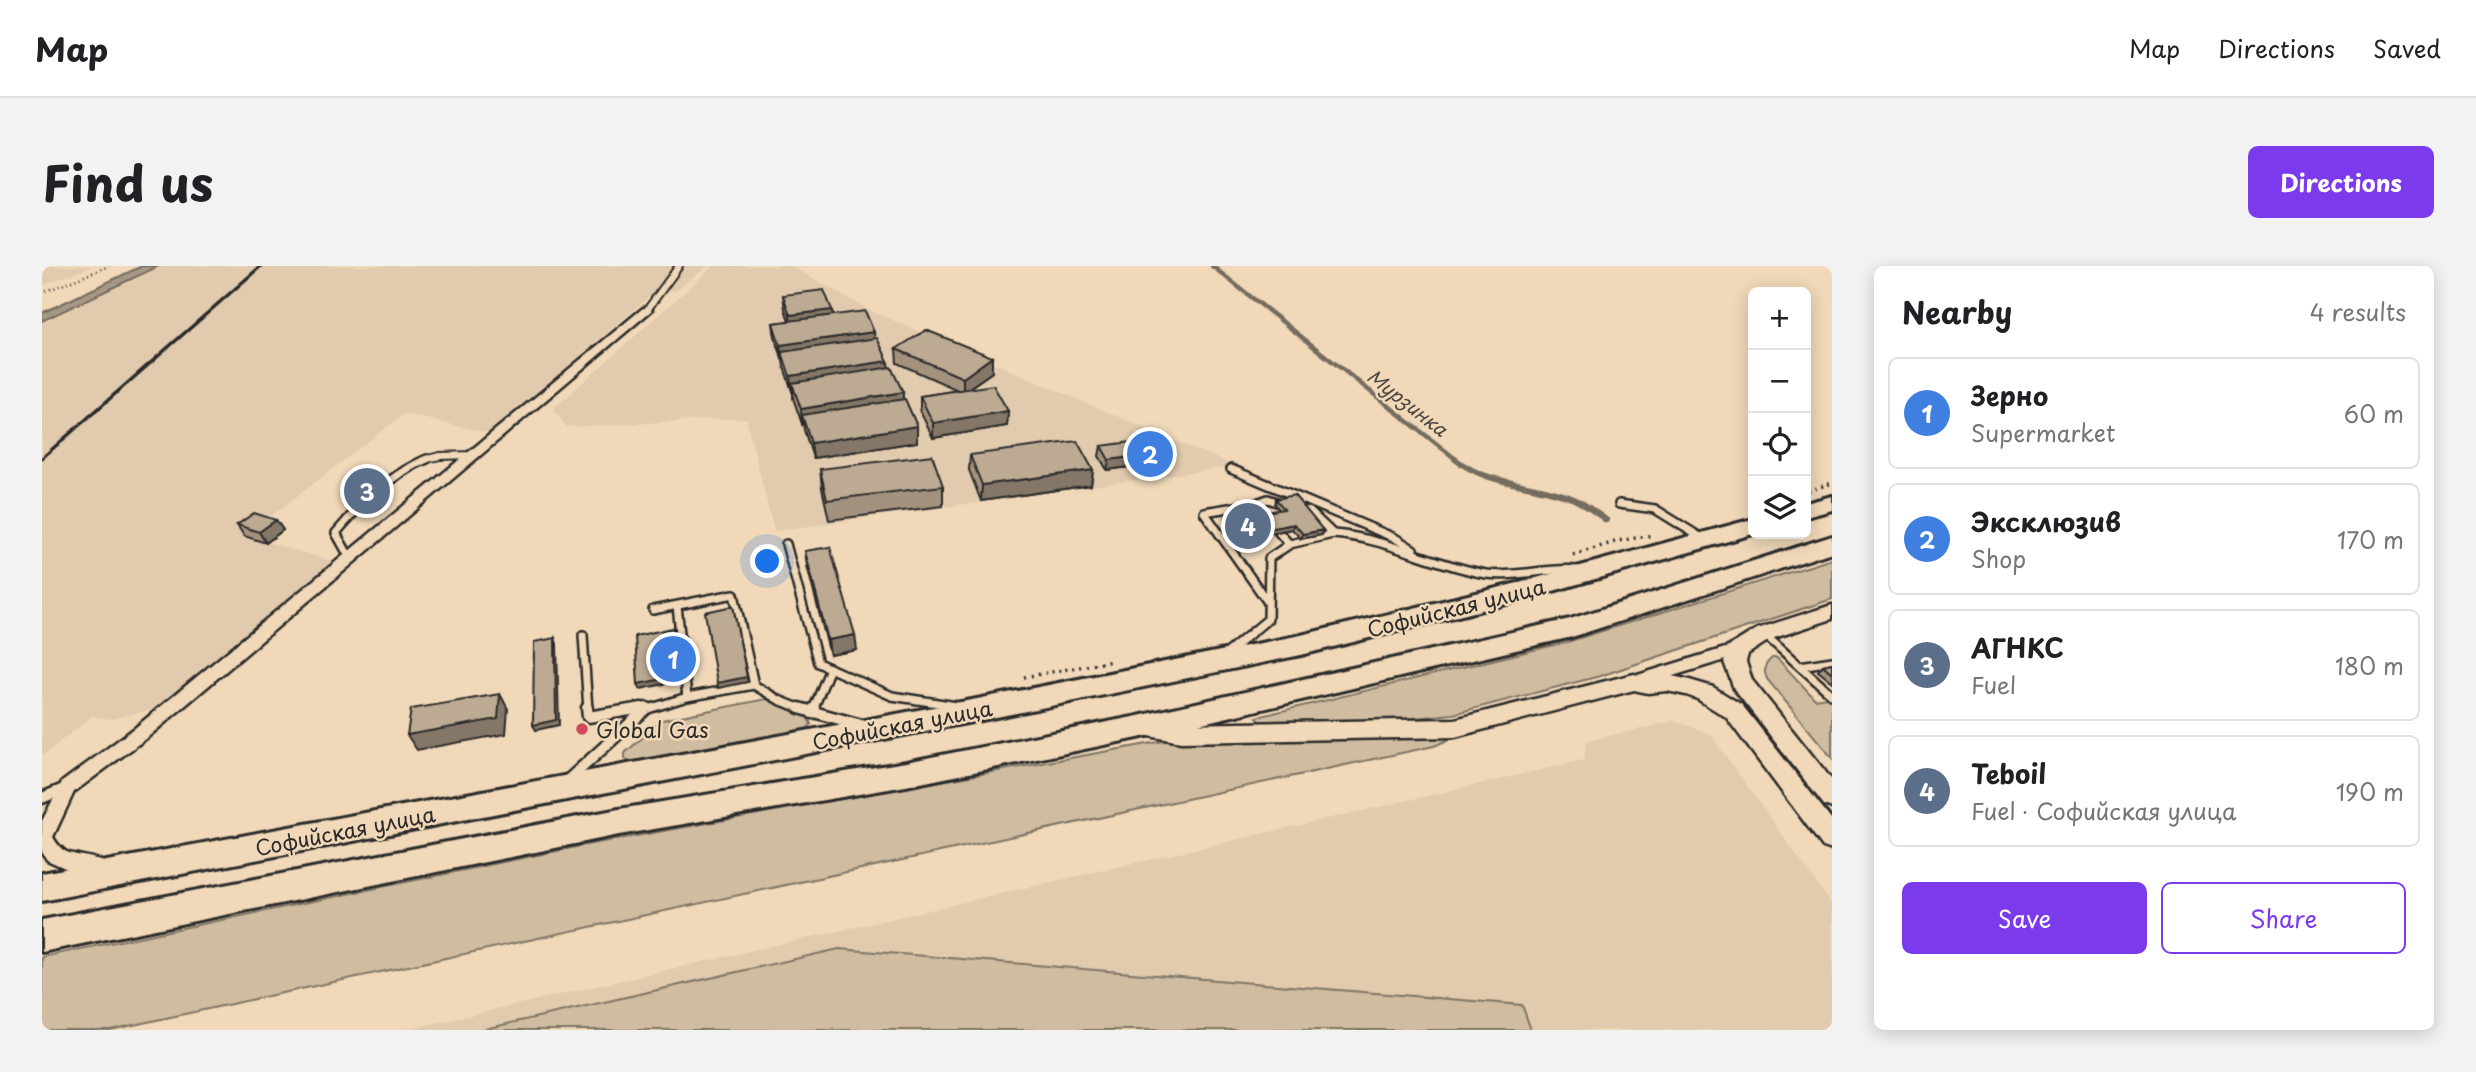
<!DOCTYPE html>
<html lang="en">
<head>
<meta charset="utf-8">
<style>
	:root { --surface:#fff; --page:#f2f2f2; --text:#202124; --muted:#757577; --line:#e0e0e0; --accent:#7c3aed }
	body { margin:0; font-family:"Playpen Sans",sans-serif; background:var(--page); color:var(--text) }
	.controls { position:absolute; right:21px; top:21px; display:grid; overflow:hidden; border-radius:10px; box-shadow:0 4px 18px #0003 }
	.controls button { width:63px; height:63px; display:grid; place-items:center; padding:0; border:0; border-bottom:2px solid var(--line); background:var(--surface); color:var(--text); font:35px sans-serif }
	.you { position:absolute; left:726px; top:296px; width:24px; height:24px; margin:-18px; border:5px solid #fff; border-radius:50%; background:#1a73e8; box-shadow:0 0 0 10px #1a73e833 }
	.badge { display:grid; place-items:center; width:46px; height:46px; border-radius:50%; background:var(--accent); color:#fff; font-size:23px; font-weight:700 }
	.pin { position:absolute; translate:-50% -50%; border:4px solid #fff; box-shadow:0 2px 7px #0006 }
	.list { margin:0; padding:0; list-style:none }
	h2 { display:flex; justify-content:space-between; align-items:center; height:91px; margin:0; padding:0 28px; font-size:30px }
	h2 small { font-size:23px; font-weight:400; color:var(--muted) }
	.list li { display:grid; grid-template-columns:46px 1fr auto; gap:21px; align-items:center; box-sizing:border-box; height:112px; margin:0 14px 14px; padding:0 14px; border:2px solid var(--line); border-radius:10px }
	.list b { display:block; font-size:26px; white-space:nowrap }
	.list p { margin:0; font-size:23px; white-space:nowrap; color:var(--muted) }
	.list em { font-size:23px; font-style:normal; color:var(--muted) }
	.actions { display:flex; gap:14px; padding:21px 28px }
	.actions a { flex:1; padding:16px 0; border:2px solid var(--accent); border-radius:10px; text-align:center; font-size:24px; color:var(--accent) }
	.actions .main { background:var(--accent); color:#fff }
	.icon { flex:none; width:38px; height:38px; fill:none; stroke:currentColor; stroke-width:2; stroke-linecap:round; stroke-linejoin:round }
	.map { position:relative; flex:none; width:1790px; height:764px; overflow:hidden; border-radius:10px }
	header { display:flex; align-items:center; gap:42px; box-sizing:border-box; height:98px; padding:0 35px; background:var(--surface); border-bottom:2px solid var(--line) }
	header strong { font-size:33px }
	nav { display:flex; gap:38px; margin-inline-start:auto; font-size:24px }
	.intro { display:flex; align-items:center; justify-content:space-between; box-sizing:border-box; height:168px; padding:0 42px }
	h1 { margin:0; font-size:49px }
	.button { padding:18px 32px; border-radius:10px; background:var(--accent); color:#fff; font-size:24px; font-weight:700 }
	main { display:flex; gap:42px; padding:0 42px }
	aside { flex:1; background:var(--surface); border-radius:10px; box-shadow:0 4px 18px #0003 }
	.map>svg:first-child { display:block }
	.built { fill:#e1caad }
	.green { fill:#d0bca0; stroke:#7e7466; stroke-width:2 }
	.water { fill:#a79884; stroke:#756c60; stroke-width:2 }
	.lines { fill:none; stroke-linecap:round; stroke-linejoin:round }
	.stream-far1 { stroke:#756c60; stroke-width:4.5 }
	.stream { stroke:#756c60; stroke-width:6 }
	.service-far2-casing { stroke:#2b2b2b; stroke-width:10 }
	.service-far1-casing { stroke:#2b2b2b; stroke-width:12 }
	.service-casing { stroke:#2b2b2b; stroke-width:15 }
	.minor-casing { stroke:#2b2b2b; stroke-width:5 }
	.tertiary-casing { stroke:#2b2b2b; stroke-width:5 }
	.primary-casing { stroke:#2b2b2b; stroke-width:6 }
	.path-far1 { stroke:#2b2b2b; stroke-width:2.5; stroke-dasharray:1 3.5; stroke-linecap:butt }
	.path { stroke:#2b2b2b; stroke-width:3.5; stroke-dasharray:2 5; stroke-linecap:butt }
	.service-far2 { stroke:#f0d8b8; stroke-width:6 }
	.service-far1 { stroke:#f0d8b8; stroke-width:7 }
	.service { stroke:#f0d8b8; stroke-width:10 }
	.minor { fill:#f0d8b8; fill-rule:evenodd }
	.tertiary { fill:#f0d8b8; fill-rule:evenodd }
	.primary { fill:#f0d8b8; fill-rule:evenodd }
	.rail { stroke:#2b2b2b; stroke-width:3.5 }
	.wall { fill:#a3927e; stroke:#2b2b2b; stroke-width:2 }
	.shaded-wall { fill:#847767; stroke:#2b2b2b; stroke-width:2 }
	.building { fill:#bdaa93; stroke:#2b2b2b; stroke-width:2 }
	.poi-dot { fill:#d1495b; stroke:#f0d8b8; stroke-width:2.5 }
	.labels { text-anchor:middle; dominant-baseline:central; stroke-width:5; stroke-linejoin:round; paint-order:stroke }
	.far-water-label { font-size:19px; font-style:italic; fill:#4a4641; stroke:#f0d8b8 }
	.street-label { font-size:21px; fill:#2b2b2b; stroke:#f0d8b8 }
	.poi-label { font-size:21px; fill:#2b2b2b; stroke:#f0d8b8; text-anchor:start }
</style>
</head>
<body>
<header>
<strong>Map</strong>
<nav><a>Map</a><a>Directions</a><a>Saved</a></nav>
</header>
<div class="intro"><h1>Find us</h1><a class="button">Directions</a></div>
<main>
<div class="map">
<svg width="1790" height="764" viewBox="0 0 1790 764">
	<rect width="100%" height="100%" fill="#f0d8b8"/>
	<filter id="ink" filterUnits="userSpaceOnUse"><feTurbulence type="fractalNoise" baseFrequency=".0143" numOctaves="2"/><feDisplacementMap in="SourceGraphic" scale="14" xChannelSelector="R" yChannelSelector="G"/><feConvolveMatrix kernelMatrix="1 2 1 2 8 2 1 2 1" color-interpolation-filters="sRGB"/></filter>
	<g filter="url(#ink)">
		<g class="built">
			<polygon points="0,0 51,0 0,19"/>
			<polygon points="121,0 666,0 633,25 615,24 448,167 362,148 203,270 294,296 140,420 120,441 69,453 50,450 0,490 0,57"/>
			<polygon points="672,0 748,0 827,44 1192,200 732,265 704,152 525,161 511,143"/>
			<polygon points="1633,455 1668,468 1790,639 1790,764 364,764 1542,494 1545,475"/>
		</g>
		<g class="green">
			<polygon points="1790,293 1790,333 1558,410 1411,448 1362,453 1220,458 1215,451 1525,376"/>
			<path d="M1730 392H1735L1773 433 1790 430V492L1725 413C1721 403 1722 399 1730 392Z"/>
			<polygon points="724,433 765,451 769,458 766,462 594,497 583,493 583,487 620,454"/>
			<polygon points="1420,468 1392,480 68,764 0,764 0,691 544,579 1128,474"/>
			<polygon points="797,683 1480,739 1489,764 438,764"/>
		</g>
		<polygon class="water" points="100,0 117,0 0,55 0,47"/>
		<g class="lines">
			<polyline class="stream-far1" points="1170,0 1415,194"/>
			<path class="stream" d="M1413 193C1448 221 1492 216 1532 233 1543 238 1554 247 1564 254"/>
			<defs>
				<g id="service-far2">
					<polyline points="605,44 637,0"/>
					<polyline points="381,194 398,190 431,189"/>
				</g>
				<g id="service-far1">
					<polyline points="1189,203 1353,272 1371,283"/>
					<polyline points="1212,238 1162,246 1225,335"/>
					<polyline points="1241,238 1226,233 1212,238 1247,278"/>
					<polyline points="1577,238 1613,243 1663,274"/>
					<path d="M1291 268C1345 272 1391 299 1444 308 1474 312 1505 301 1536 304"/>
					<polyline points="744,278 776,397 850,430 915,440"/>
					<path d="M308 292 294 267C319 237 349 208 385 193"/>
					<polyline points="635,340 645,431"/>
					<polyline points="611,344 692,328 712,419"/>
					<polyline points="1722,368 1790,429"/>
					<polyline points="541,369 546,444"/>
					<polyline points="1184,388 1226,353 1227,292 1248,278 1291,268 1268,246 1257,243"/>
					<polyline points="1758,400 1790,395"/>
					<polyline points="589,444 606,441"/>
					<polyline points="603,444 645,431 712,419 737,434 762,444"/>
					<polyline points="771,444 788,402"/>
				</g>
				<g id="service">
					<polyline points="545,442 546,451 600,442"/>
					<polyline points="757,442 816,458"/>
					<polyline points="770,447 772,442"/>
					<polyline points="525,515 605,442"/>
					<polyline points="0,532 24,522"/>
				</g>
				<g id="minor">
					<path d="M601 42 610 44 106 471 32 526 11 571C15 578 19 584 27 587 43 592 64 590 73 608L70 614 63 616 41 605 25 603 5 594 0 586V555L20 516 94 461Z"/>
					<polygon points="1696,378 1704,384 1702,388 1592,422 1586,420 1584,416 1586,412"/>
				</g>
				<g id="tertiary">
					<polygon points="1790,339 1790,353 1729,373 1706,388 1704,396 1710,414 1790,514 1790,542 1782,539 1692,423 1682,396 1689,379 1715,363"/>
					<polygon points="1592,408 1606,411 1625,409 1644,413 1671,421 1700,439 1790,554 1790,584 1781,581 1684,451 1655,433 1644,429 1625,425 1606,427 1592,424 1413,471 1139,476 1091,467 1088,461 1091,455 1099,452 1139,458 1413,453"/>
				</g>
				<g id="primary">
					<polygon points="1790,230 1790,244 1764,251 1764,237"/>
					<polygon points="1711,253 1711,268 1476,335 1259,389 935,455 0,635 0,607 935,433 1259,369 1476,317"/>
					<polygon points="1790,270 1790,286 1530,371 1096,472 864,520 577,569 0,686 0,654 577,543 864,496 1096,450 1528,353"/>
				</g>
			</defs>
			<use href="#service-far2" class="service-far2-casing"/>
			<use href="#service-far1" class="service-far1-casing"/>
			<use href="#service" class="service-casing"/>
			<use href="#minor" class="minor-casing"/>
			<use href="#tertiary" class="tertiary-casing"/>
			<use href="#primary" class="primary-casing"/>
			<polyline class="path-far1" points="0,27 67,0"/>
			<g class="path">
				<polyline points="1766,225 1790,217"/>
				<polyline points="1531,289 1576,275 1611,269"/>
				<polyline points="982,411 1070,395"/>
			</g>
			<use href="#service-far2" class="service-far2"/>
			<use href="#service-far1" class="service-far1"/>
			<use href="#service" class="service"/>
			<use href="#minor" class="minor"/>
			<use href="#tertiary" class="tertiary"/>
			<use href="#primary" class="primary"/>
			<polyline class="rail" points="0,192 219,0"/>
		</g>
		<g class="wall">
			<polygon points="741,29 791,49 832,72 846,102 861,126 861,134 875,160 875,176 771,192 762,164 761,157 760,158 751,132 751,124 750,125 742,101 741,94 733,72 731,57 747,55 743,43"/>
			<polygon points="854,83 950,91 950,106 926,123 966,145 965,160 891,172 878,145 878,130 916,124 855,97"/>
			<polygon points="1059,180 1133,185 1131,195 1065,204 1057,190"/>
			<polygon points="928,189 1051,204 1049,219 939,235 927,204"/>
			<polygon points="778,203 901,220 901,240 787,254 780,222"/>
			<polygon points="1234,233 1281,264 1280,269 1259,273 1250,263 1198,273 1183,254 1185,248 1218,247 1237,244 1233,238"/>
			<polygon points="234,254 241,264 224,277 202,270 195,259"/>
			<polygon points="763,285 815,384 788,389 765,300"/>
			<polygon points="1790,397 1790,416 1776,405 1781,399"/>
		</g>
		<g class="shaded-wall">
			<polygon points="790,44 792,58 749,64 748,49"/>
			<polygon points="832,66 833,80 740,86 740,94 738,79"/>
			<polygon points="950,91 950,106 921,126 921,112"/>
			<polygon points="846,95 847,109 750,117 751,124 750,125 748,110"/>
			<polygon points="861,126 861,141 760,149 761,157 760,158 759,143"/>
			<polygon points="966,145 965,160 891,172 891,157"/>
			<polygon points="875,160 875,176 771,192 769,177"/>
			<polygon points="1133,185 1131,195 1065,204 1067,194"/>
			<polygon points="1051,204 1049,219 939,235 940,219"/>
			<polygon points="234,254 241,264 224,277 217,266"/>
			<polygon points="1252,258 1250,263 1198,273 1199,268"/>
			<polygon points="1281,264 1280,269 1259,273 1261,268"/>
			<polygon points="691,340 706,416 676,422 675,417"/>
			<polygon points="631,362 638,415 598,423 596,418"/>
			<polygon points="813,369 815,384 788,389 786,374"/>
			<polygon points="513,372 515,378 517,459 494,464 491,459"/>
			<polygon points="458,428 466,443 464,468 375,484 365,469"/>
		</g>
		<g class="building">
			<polygon points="782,24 790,44 748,49 741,29"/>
			<polygon points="823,45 832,66 738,79 731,57"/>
			<polygon points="884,64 950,91 921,112 854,83"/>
			<polygon points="835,72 846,95 748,110 740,86"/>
			<polygon points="849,101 861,126 759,143 750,117"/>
			<polygon points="951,119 966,145 891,157 878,130"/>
			<polygon points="863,133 875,160 769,177 760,149"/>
			<polygon points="1119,172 1126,174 1133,185 1067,194 1059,180"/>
			<polygon points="1035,175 1051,204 940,219 928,189"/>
			<polygon points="890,189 901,220 785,234 778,203"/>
			<polygon points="1252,229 1281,264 1261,268 1252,258 1199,268 1185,248 1215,243 1218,247 1242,243 1234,233"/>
			<polygon points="212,247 234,254 217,266 195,259"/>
			<polygon points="788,281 813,369 786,374 763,285"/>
			<polygon points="691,340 705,411 675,417 663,346"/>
			<polygon points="631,362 636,410 596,418 593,370"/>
			<polygon points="513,372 514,454 491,459 492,376"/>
			<polygon points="1790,397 1790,407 1781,399"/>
			<polygon points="458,428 456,453 365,469 369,443"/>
		</g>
	</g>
	<circle class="poi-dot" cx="540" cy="463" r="7"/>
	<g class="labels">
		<g class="far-water-label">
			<text transform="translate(1366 136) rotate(38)">Мурзинка</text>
		</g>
		<g class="street-label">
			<text transform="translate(1414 341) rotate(-14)">Софийская улица</text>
			<text transform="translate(860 458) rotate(-11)">Софийская улица</text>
			<text transform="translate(303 564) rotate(-11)">Софийская улица</text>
		</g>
		<g class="poi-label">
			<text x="554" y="463">Global Gas</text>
		</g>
	</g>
</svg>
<div class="controls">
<button>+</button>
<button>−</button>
<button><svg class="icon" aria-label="locate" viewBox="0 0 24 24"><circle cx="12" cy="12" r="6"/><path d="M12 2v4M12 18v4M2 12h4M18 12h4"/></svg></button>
<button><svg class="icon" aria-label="layers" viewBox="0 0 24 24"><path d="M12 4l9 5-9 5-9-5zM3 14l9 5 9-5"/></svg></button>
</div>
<div class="you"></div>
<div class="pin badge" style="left:631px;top:393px;background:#3f7fe0">1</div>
<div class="pin badge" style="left:1108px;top:188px;background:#3f7fe0">2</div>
<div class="pin badge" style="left:325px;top:225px;background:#5c6f8a">3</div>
<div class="pin badge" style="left:1206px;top:260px;background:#5c6f8a">4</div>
</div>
<aside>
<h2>Nearby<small>4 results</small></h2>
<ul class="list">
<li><span class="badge" style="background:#3f7fe0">1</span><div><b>Зерно</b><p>Supermarket</p></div><em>60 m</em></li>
<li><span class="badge" style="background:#3f7fe0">2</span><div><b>Эксклюзив</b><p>Shop</p></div><em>170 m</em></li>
<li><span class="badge" style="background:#5c6f8a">3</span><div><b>АГНКС</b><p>Fuel</p></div><em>180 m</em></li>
<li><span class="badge" style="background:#5c6f8a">4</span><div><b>Teboil</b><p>Fuel · Софийская улица</p></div><em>190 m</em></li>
</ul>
<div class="actions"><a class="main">Save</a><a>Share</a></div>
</aside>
</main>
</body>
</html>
